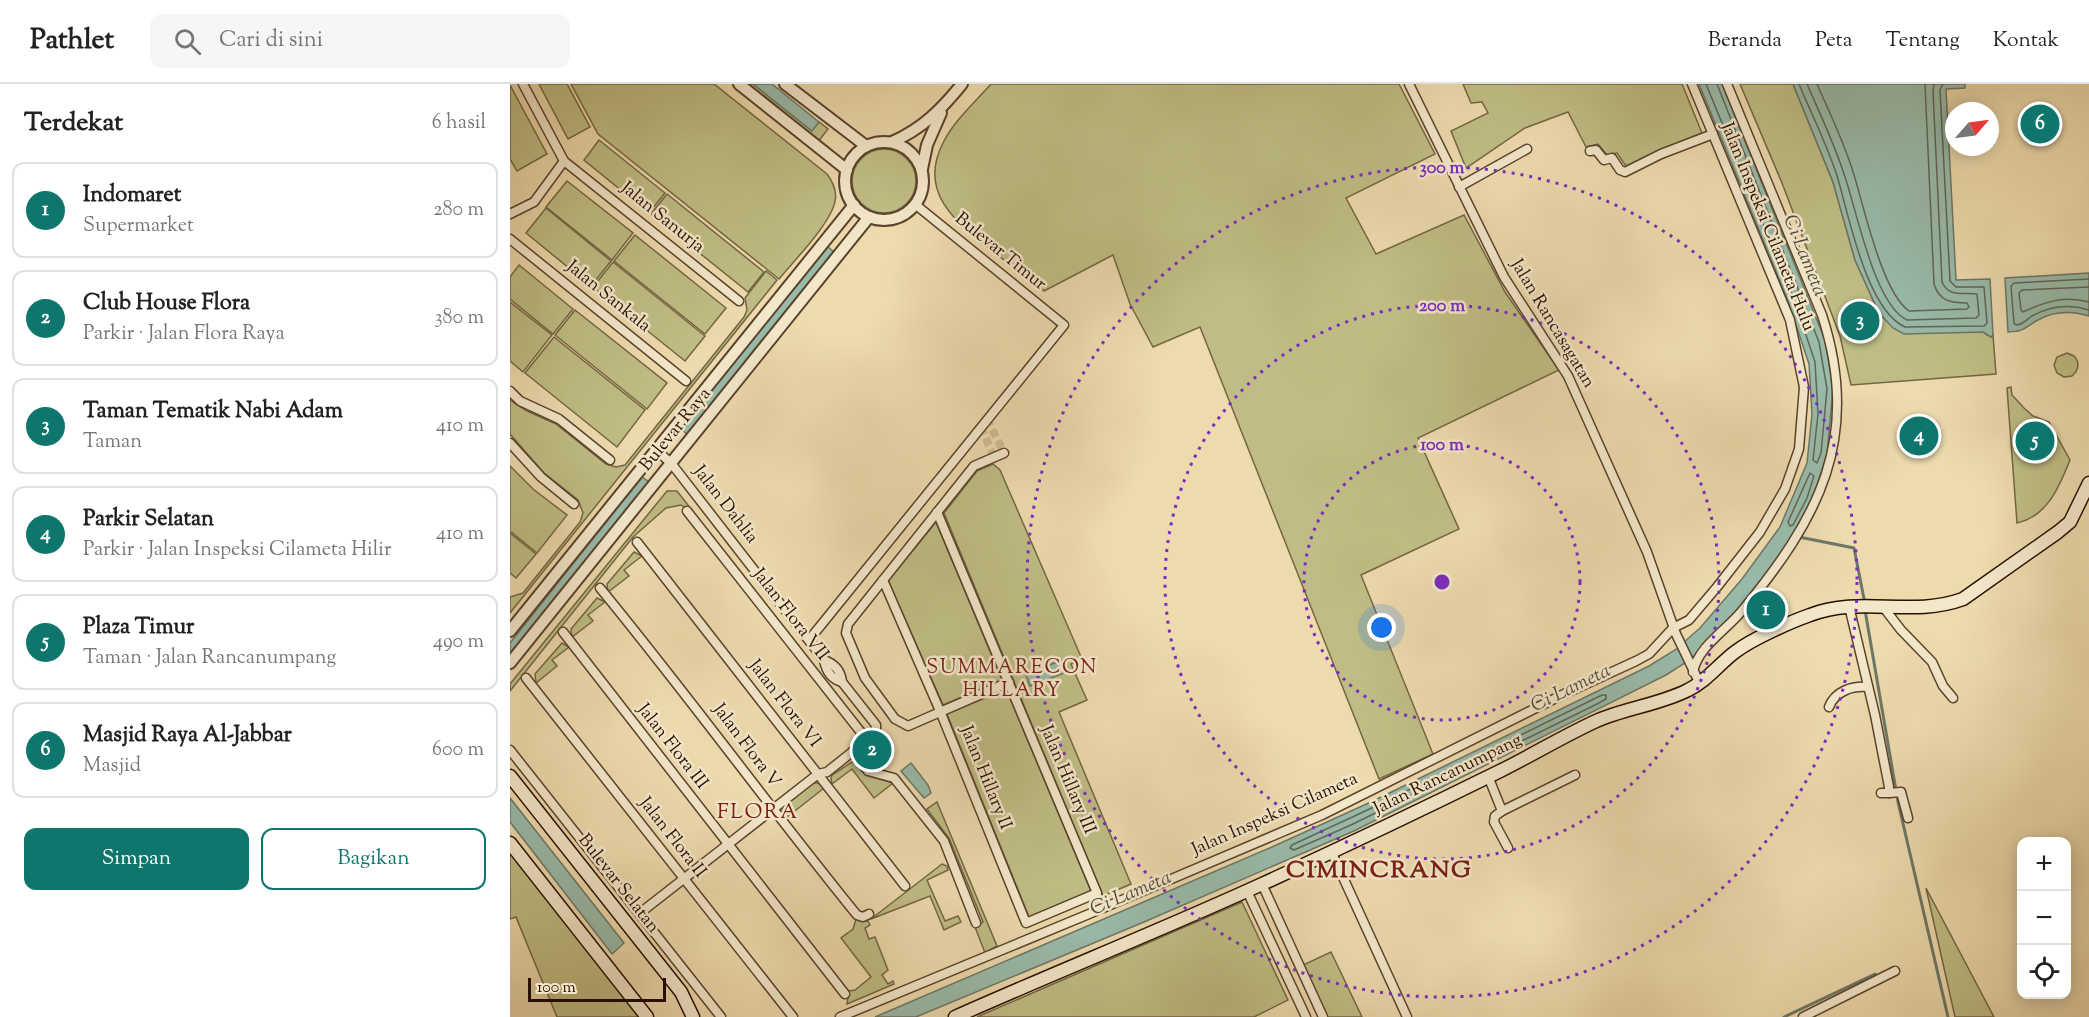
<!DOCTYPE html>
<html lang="id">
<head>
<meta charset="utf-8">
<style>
	:root { --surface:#fff; --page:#f6f6f6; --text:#222; --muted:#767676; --line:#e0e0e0; --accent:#0f766e }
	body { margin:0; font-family:"Sorts Mill Goudy",serif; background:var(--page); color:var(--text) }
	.controls { position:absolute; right:18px; bottom:18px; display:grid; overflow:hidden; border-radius:12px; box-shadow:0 3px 15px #0003 }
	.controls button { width:54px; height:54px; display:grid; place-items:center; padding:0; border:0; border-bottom:2px solid var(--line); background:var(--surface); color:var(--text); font:30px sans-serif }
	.compass { position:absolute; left:1435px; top:18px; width:54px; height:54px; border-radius:50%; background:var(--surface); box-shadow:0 3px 15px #0003; rotate:62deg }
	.scale { position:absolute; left:18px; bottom:15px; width:138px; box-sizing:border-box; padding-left:6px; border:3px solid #281000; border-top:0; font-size:16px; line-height:21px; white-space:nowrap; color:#281000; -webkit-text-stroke:4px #f3e7ca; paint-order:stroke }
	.you { position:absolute; left:872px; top:544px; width:21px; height:21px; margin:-15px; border:4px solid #fff; border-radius:50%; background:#1a73e8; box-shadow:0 0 0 9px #1a73e833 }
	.badge { display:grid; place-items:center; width:39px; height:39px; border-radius:50%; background:var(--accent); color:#fff; font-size:20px; font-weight:700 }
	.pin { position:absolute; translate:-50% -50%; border:3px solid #fff; box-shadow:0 2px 6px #0006 }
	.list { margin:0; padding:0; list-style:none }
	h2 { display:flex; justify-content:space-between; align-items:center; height:78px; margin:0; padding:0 24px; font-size:26px }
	h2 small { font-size:20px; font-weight:400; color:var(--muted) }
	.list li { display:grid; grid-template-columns:39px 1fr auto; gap:18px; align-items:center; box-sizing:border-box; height:96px; margin:0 12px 12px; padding:0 12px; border:2px solid var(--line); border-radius:12px }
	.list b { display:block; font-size:22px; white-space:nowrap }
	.list p { margin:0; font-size:20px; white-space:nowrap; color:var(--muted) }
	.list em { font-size:20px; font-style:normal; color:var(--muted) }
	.actions { display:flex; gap:12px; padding:18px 24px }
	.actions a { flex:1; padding:14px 0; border:2px solid var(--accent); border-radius:12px; text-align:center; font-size:21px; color:var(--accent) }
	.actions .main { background:var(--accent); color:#fff }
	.icon { flex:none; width:33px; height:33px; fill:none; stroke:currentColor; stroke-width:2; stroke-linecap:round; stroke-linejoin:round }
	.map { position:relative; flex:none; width:1579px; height:933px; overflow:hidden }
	header { display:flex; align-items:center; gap:36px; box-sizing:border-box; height:84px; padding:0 30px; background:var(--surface); border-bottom:2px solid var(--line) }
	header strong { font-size:28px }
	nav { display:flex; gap:33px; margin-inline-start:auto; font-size:21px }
	.search { width:420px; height:54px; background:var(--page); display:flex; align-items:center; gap:15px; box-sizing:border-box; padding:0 21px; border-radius:12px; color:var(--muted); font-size:22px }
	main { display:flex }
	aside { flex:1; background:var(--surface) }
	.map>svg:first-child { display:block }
	.green { fill:#bfbd85; stroke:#746642; stroke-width:1.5 }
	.water { fill:#9ba; stroke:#6c7766; stroke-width:1.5 }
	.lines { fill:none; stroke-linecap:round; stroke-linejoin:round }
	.shore { stroke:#606655; stroke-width:1.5 }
	.stream { stroke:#6c7766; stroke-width:3 }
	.minor-tunnel { stroke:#cfbc93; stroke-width:8; stroke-dasharray:8 4; stroke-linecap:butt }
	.minor-casing { stroke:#59422b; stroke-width:11 }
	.tertiary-casing { stroke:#59422b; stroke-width:14 }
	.secondary-casing { stroke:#281000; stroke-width:15 }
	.minor { stroke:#f3e7ca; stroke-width:8 }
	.tertiary { stroke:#f3e7ca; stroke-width:10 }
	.secondary { stroke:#f3e7ca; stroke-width:12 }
	.ring { fill:none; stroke:#7b2cbf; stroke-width:3; stroke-dasharray:3 6 }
	.labels { text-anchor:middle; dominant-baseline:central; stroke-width:5; stroke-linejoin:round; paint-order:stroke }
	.street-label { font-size:18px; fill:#281000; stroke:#f3e7ca }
	.water-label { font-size:20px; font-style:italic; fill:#504c3c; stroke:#f3e7ca }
	.neighbourhood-label { font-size:20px; letter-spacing:1.5px; fill:#7a1f14; stroke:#f3e7ca }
	.quarter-label { font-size:21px; letter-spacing:1.5px; fill:#7a1f14; stroke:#f3e7ca }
	.district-label { font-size:24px; font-weight:bold; letter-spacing:1.5px; fill:#7a1f14; stroke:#f3e7ca }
	.centre { fill:#7b2cbf; stroke:#f3e7ca; stroke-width:3 }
	.ring-label { font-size:18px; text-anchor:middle; font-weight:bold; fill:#7b2cbf; stroke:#f3e7ca; stroke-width:5; stroke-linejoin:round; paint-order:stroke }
</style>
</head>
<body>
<header>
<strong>Pathlet</strong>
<div class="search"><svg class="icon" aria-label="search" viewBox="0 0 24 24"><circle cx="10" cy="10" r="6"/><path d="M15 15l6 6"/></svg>Cari di sini</div>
<nav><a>Beranda</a><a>Peta</a><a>Tentang</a><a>Kontak</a></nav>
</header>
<main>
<aside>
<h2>Terdekat<small>6 hasil</small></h2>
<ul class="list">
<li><span class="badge">1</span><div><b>Indomaret</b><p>Supermarket</p></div><em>280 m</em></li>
<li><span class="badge">2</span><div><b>Club House Flora</b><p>Parkir · Jalan Flora Raya</p></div><em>380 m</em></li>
<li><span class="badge">3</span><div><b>Taman Tematik Nabi Adam</b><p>Taman</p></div><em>410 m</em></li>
<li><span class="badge">4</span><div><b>Parkir Selatan</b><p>Parkir · Jalan Inspeksi Cilameta Hilir</p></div><em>410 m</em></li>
<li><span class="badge">5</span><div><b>Plaza Timur</b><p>Taman · Jalan Rancanumpang</p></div><em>490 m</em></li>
<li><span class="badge">6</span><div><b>Masjid Raya Al-Jabbar</b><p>Masjid</p></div><em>600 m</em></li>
</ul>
<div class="actions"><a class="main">Simpan</a><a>Bagikan</a></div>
</aside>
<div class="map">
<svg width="1579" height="933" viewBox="0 0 1579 933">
	<rect width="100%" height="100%" fill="#eddaad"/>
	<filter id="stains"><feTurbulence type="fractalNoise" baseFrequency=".00333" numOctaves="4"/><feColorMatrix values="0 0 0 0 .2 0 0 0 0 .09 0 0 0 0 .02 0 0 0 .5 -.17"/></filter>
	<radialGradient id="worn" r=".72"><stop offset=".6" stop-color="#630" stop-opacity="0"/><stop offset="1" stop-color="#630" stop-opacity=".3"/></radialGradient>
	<g class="green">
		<polygon points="29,0 57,0 80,43 58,55"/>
		<path d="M61 0H204L317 90C323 98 327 108 325 117 322 138 283 178 269 195L88 50Z"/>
		<polygon points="236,0 243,0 301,46 309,38 318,45 308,58"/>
		<path d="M481 0H889L925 70 836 114 866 170 954 131 995 208 1049 286 908 354 949 445 851 491 923 670 869 695 690 243 643 263 620 220 603 171 534 207C517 194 500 181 483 167 447 139 406 109 434 57 445 36 465 18 481 0Z"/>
		<polygon points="953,0 1172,0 1192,49 1116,82 1107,69 1097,71 1088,60 1076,63 1058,28 1015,44 956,84 941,47 978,29 972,18 961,19"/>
		<polygon points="1230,0 1283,0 1323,98 1345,176 1369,229 1443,248 1473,248 1481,253 1483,251 1486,290 1341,301 1330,252 1272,99"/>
		<polygon points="0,1 37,70 7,87 0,75"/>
		<polygon points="89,56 155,109 139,129 74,76"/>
		<circle cx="374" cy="97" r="32"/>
		<polygon points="57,97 123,149 102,176 36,123"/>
		<polygon points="157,110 254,188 238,208 141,130"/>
		<polygon points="36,124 101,177 81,202 16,149"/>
		<polygon points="125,151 216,224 195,250 104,177"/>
		<polygon points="103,178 195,252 175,277 83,203"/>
		<polygon points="9,181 63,225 43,250 0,215 0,193"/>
		<polygon points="256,187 267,196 0,529 0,513 13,509 70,438 73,429 68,416 34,389 0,350 0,316 17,327 46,340 96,380 106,383 115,381 234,233 237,226 235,214"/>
		<polygon points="0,218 42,251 13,288 0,277"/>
		<polygon points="65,226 157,299 137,325 45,251"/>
		<polygon points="44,253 135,326 107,363 15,289"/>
		<path d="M1557 269 1564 272C1570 278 1569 286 1562 292L1554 293 1547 289 1544 281 1547 273Z"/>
		<path d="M1501 303 1502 311 1514 324 1523 332 1539 338 1560 376C1549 403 1538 432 1507 439L1497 304Z"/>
		<polygon points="483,380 490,386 572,575 561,580 577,616 549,628 621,800 593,812 434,429 467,387"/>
		<polygon points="0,382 23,405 57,431 27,469 0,447"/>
		<polygon points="157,407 167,407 185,430 171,421 156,424 123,453 0,607 0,600"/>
		<polygon points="426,438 492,596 433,621 378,497"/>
		<polygon points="0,449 26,470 6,494 0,489"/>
		<polygon points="124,468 132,472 114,486 119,492 98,508 97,500"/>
		<polygon points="87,514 95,518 78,531 83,537 62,553 61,545"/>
		<polygon points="52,559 59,563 42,576 47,582 26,599 25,590"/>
		<polygon points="496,605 581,807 519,833 437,630"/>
		<polygon points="342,678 346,679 356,691 383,699 364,714 342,685 322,700 321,694 322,691"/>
		<polygon points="303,699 308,699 314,704 276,734 272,728 273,722"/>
		<polygon points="427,718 487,862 475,869 465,843 473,838 439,754 417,725"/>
		<polygon points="0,766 132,933 47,933 6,833 0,835"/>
		<polygon points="432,780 437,782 438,786 417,796 435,837 448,832 451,838 434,846 420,812 361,835"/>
		<polygon points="1416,804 1484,933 1445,933"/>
		<polygon points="732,818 778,916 744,933 467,933"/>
		<polygon points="346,835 358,837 360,841 355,844 359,855 365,853 378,886 372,891 378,900 383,897 384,900 337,920 339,907 345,906 361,893 331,854 343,845"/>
		<polygon points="821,868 852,933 817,933 793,881"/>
	</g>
	<g class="water">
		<polygon points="243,0 262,0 309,38 302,47"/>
		<polygon points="1189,0 1212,0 1315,256 1323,305 1317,370 1302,417 1284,453 1253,496 1223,533 1186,572 1156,591 844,747 634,838 406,933 365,933 762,763 863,717 1139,582 1165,566 1190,544 1232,495 1270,443 1297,379 1302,330 1299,280 1278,217"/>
		<polygon points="1283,0 1455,0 1455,4 1436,5 1446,196 1480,195 1483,251 1481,253 1473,248 1394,250 1383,244 1369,229 1345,176 1323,98"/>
		<polygon points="317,162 324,168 177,350 171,345"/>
		<path d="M1579 189V232C1562 227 1544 227 1528 236 1513 244 1517 247 1498 248L1495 194Z"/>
		<polygon points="132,393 139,398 0,573 0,559"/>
		<polygon points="554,575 559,587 520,602 516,591"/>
		<polygon points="401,679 418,701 421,709 414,714 391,687"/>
		<polygon points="0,714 114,859 102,870 0,738"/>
	</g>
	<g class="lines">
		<g class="shore">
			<polyline points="1196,0 1284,215 1305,278 1308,330 1303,376 1307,379 1311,369 1317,305 1309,258 1207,0"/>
			<path d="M1289 0C1302 32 1318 62 1328 95 1339 133 1357 226 1395 243L1474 242 1477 239 1474 203H1446L1440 197 1430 6 1433 0"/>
			<path d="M1297 0C1310 30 1324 59 1334 90 1346 123 1364 221 1397 236L1466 234 1469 231 1467 210C1453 208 1439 214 1432 198L1423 7 1424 0"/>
			<path d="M1307 0C1320 30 1335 60 1344 91 1354 123 1372 208 1399 227L1457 225 1459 223 1457 219C1441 219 1429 217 1424 200L1415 0"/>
			<path d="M1579 195 1504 199 1501 202 1504 239 1506 241C1513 241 1516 236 1522 232 1540 222 1560 220 1579 226"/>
			<path d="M1579 203 1512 206 1509 209 1511 226 1513 228C1535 218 1554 211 1579 218"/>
			<polygon points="1300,389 1304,392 1297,414 1283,441 1280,442 1278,438"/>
			<polygon points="1092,611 1096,611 1096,615 1087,620 841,741 784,766 780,764 782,761 866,722"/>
		</g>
		<g class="stream">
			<polyline points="1289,453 1344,464 1355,520"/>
			<polyline points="1355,526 1388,718 1438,933"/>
			<polyline points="1274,933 1365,890"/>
		</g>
		<g class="minor-tunnel">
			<polyline points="477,335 494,369"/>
			<polyline points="471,343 484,373"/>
		</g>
		<defs>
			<g id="minor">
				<polyline points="13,0 54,77 229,217"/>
				<polyline points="899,0 994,193 1058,292 1137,468 1166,550 1190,600"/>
				<polyline points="1080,67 1086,66 1094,76 1102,74 1110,86 1115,88 1151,70 1203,50"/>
				<polyline points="949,103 1017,65"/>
				<polyline points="0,130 24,118 54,77"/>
				<polyline points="0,155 176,297"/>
				<polyline points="0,307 10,317 49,335 100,376"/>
				<polyline points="0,359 31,393 64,420"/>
				<polyline points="146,366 161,379 314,576"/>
				<polyline points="494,369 464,382 338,540 336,549 355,594 385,635 398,642 499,598"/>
				<polyline points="177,427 357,656"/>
				<polyline points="127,458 395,802"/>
				<polyline points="373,496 430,627 516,839 587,809 427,428"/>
				<path d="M90 504C178 611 260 724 347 831L353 833 359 830"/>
				<polyline points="1339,522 1365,631 1379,703 1379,709 1371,709"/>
				<polyline points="1374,524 1391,546 1422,578 1433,602 1443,614"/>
				<polyline points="53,548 335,910"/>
				<polyline points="299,556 554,241 406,121"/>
				<path d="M314 576C325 580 331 587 332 598 321 595 316 587 314 576Z"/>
				<path d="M1183 588C1188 563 1215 547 1231 528 1309 434 1352 354 1312 231L1217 0"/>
				<polyline points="16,594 283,933"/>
				<path d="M1319 623C1325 607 1342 602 1357 603"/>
				<polyline points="0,666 211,933"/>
				<polyline points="343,667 358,687 384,694 434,757 466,839"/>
				<polyline points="978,692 992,727 985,732 984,738 998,764"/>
				<polyline points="1379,709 1391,708 1398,734"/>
				<polyline points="992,727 1065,691"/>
				<polyline points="821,767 897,933"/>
				<polyline points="752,800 813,933"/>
				<polyline points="737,807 796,933"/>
				<polyline points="130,829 308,690 317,688 366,649 366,641 332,598"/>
				<polyline points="330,933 579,830 812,731 1052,611 1126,577 1139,570 1163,544 1179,536 1207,503 1250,448 1275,405 1289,365 1294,303 1280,236 1182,0"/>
				<polyline points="1293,933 1385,887"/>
			</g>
			<g id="tertiary">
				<polyline points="229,0 337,86"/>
				<polyline points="275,0 356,62"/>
				<circle cx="374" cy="97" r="39"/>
				<path d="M382 58C412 45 432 25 452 0"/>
				<polyline points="412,85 417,61 431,29"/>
				<polyline points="0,547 344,121"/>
				<polyline points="0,579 359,133"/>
			</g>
			<g id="secondary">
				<polyline points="0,692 171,908 183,933"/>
				<polyline points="0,759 137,933"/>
				<path d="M445 933C546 888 649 847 750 801 831 764 911 726 990 687 1022 671 1052 653 1084 638 1114 624 1149 621 1178 606 1197 597 1209 580 1225 568 1242 555 1280 538 1300 531 1351 511 1401 534 1453 515L1548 448 1560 438 1579 399"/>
			</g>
		</defs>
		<use href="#minor" class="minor-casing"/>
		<use href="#tertiary" class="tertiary-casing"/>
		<use href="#secondary" class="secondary-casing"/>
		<use href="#minor" class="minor"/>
		<use href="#tertiary" class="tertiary"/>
		<use href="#secondary" class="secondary"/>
	</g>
	<g class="ring">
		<circle cx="932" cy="498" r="138"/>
		<circle cx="932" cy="498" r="277"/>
		<circle cx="932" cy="498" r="415"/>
	</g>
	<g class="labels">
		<g class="street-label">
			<text transform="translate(152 134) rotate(39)">Jalan Sanurja</text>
			<text transform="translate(1257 143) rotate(68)">Jalan Inspeksi Cilameta Hulu</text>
			<text transform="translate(490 168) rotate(39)">Bulevar Timur</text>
			<text transform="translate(98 213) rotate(39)">Jalan Sankala</text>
			<text transform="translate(1042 240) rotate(59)">Jalan Rancasagatan</text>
			<text transform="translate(166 346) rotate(-51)">Bulevar Raya</text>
			<text transform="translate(215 421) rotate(52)">Jalan Dahlia</text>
			<text transform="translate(280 531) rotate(52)">Jalan Flora VII</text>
			<text transform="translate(274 620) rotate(52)">Jalan Flora VI</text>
			<text transform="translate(236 662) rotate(53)">Jalan Flora V</text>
			<text transform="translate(162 663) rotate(52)">Jalan Flora III</text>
			<text transform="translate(938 691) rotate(-26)">Jalan Rancanumpang</text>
			<text transform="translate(475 694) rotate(68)">Jalan Hillary II</text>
			<text transform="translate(557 696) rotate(67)">Jalan Hillary III</text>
			<text transform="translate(765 731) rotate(-24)">Jalan Inspeksi Cilameta</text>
			<text transform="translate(162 754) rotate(52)">Jalan Flora II</text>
			<text transform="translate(108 800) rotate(52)">Bulevar Selatan</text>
		</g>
		<g class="water-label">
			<text transform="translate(1294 172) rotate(68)">Ci Lameta</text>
			<text transform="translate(1061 605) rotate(-26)">Ci Lameta</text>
			<text transform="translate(621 810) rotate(-23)">Ci Lameta</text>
		</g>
		<g class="neighbourhood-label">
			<text x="502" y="584">SUMMARECON<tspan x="502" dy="23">HILLARY</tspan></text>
		</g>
		<g class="quarter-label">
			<text x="248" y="729">FLORA</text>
		</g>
		<g class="district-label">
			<text x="869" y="787">CIMINCRANG</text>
		</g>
	</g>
	<circle cx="932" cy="498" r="9" class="centre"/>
	<g class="ring-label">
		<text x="932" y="89">300 m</text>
		<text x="932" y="227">200 m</text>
		<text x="932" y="366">100 m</text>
	</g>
	<rect width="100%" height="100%" filter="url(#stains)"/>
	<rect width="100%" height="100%" fill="url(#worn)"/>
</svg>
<div class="controls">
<button>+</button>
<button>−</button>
<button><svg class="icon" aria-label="locate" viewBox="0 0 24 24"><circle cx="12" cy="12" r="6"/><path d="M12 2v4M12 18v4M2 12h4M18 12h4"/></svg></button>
</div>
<svg class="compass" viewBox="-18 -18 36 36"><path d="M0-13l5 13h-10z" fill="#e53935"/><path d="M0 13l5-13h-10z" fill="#767676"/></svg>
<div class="scale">100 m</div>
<div class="you"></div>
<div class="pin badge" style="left:1256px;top:526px">1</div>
<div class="pin badge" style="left:362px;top:666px">2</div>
<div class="pin badge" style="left:1350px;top:237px">3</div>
<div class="pin badge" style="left:1409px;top:352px">4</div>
<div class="pin badge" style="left:1525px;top:357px">5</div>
<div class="pin badge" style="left:1530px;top:40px">6</div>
</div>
</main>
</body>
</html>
